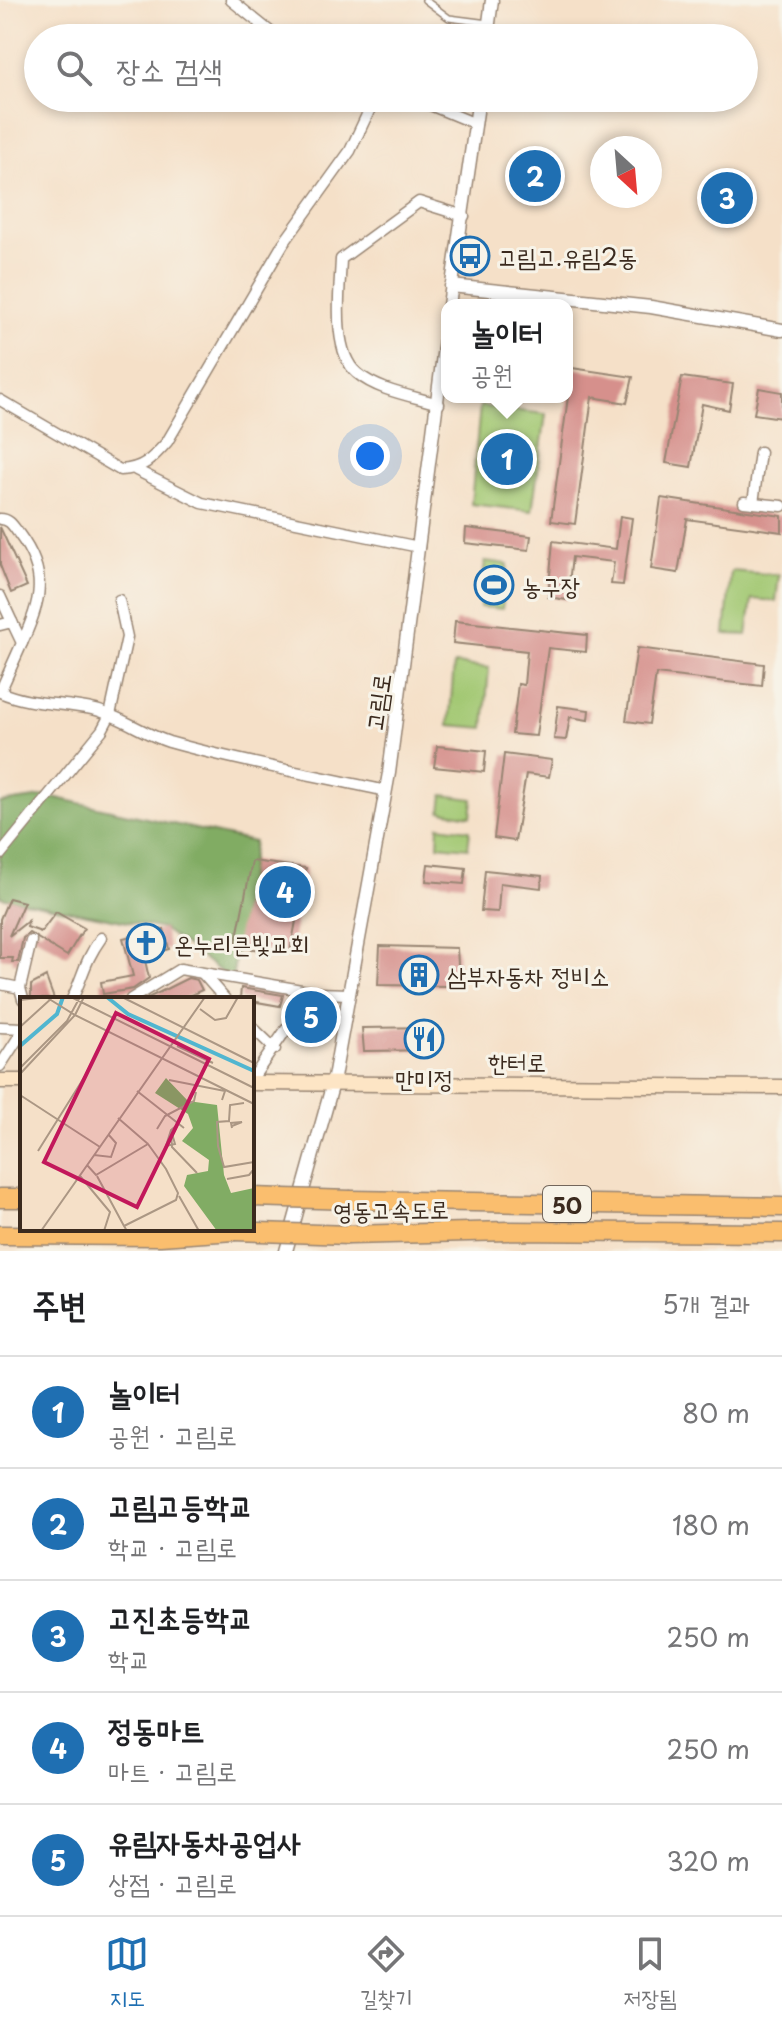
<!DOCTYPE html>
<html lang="ko">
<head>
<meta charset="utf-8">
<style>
	:root { --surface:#fff; --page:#f6f6f6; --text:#202124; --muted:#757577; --line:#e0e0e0; --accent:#1f6fb2 }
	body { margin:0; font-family:"Playpen Sans","Poor Story",sans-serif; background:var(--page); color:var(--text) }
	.compass { position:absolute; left:590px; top:136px; width:72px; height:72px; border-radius:50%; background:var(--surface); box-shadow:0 4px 12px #0003; rotate:154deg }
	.you { position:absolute; left:370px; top:456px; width:28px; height:28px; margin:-20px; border:6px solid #fff; border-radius:50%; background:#1a73e8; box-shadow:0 0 0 12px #1a73e833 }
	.badge { display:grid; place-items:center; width:52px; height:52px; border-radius:50%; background:var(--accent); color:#fff; font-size:26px; font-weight:700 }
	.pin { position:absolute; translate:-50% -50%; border:4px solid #fff; box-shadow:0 2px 8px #0006 }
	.popup { position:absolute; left:441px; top:299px; width:132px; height:104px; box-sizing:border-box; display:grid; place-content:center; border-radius:16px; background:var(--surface); filter:drop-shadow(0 2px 6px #0005); font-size:26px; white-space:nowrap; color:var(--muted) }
	.popup b { font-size:30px; color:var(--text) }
	.popup::after { content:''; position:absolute; left:50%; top:100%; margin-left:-16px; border:16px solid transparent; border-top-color:var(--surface) }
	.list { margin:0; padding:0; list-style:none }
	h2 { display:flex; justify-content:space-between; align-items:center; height:104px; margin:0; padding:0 32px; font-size:34px }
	h2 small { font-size:26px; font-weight:400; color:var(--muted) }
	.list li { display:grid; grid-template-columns:52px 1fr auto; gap:24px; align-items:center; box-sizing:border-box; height:112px; padding:0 32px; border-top:2px solid var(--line) }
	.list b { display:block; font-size:30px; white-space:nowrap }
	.list p { margin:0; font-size:26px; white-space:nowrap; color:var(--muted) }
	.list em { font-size:26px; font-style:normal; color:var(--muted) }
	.icon { flex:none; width:44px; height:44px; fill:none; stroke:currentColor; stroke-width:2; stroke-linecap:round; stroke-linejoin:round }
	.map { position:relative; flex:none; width:782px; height:1251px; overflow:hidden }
	.search { position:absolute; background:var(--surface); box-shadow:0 4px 12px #0003; left:24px; right:24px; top:24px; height:88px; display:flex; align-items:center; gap:20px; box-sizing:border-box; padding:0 28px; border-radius:44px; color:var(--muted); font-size:30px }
	.sheet { height:664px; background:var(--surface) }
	nav { display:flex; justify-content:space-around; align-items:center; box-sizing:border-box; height:112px; border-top:2px solid var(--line); background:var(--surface); font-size:22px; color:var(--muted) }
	nav a { display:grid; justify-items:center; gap:4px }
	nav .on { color:var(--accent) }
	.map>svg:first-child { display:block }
	.green { fill:#a2c872; stroke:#6e7948; stroke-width:2 }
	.forest { fill:#81ac64; stroke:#5e6b41; stroke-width:2 }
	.building { fill:#d6908c }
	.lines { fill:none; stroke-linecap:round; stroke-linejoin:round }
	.service-casing { stroke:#988573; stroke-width:8 }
	.minor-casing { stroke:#988573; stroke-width:13 }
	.tertiary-casing { stroke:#988573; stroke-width:15 }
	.secondary-casing { stroke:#988573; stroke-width:17 }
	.motorway-casing { stroke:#988573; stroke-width:21 }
	.service { stroke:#fff; stroke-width:5 }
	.minor { stroke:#fff; stroke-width:10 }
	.tertiary { stroke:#fff; stroke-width:12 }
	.secondary { stroke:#fde5c5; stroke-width:14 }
	.motorway { stroke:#fabe6e; stroke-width:18 }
	.motorway-bridge-casing { stroke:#988573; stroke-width:21; stroke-linecap:butt }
	.motorway-bridge { stroke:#fabe6e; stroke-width:18 }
	.labels { text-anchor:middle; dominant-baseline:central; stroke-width:6; stroke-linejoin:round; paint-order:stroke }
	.shield { fill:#f7f3e8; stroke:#73665b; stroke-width:2 }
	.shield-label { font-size:22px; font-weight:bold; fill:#3b2a1e }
	.poi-label { font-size:24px; fill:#3b2a1e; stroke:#f7f3e8; text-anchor:start }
	.street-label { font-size:24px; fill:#3b2a1e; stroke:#f7f3e8 }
	.inset-river { fill:none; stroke:#51b6d0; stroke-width:4 }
	.inset-road { fill:none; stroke:#ab9784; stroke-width:2 }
	.view { fill:#c2185b; fill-opacity:0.15; stroke:#c2185b; stroke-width:4 }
	.inset-edge { fill:none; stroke:#3b2a1e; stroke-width:4 }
</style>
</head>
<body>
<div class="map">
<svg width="782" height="1251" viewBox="0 0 782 1251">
	<rect width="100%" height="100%" fill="#f7f3e8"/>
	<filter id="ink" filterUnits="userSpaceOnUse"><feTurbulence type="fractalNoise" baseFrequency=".0125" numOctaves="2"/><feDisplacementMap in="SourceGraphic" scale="16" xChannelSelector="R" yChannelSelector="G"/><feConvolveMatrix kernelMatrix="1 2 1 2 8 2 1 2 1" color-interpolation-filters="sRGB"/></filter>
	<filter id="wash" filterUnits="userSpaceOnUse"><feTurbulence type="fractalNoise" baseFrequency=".006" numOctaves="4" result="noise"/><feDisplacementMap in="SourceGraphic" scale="32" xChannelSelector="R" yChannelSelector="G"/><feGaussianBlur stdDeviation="1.8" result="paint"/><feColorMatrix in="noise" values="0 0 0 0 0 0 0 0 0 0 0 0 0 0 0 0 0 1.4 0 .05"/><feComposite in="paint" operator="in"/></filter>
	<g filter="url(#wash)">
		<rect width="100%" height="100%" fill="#f5e0c8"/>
		<g class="green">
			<polygon points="480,406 546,414 532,511 471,504"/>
			<polygon points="485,561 508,564 502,609 480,607"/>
			<polygon points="731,571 779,575 776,601 752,599 747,635 725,634"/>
			<polygon points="454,664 489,668 484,728 449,725"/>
			<polygon points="443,795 473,799 471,816 441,811"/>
			<polygon points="439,826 470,830 468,848 438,845"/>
		</g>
		<polygon class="forest" points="48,796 254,842 232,980 163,929 0,897 0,803"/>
		<g id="blocks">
			<g class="building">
				<polygon points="572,368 633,377 627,403 592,397 575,524 551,521"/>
				<polygon points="682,377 733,384 729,410 702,404 691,467 666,463"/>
				<polygon points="759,388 782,392 782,418 754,414"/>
				<polygon points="661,498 782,516 782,532 687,519 678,573 651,569"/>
				<polygon points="620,516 632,518 623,585 611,584 614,562 572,557 567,600 548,597 553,541 616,549"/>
				<polygon points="0,527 27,586 11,593 0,565"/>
				<polygon points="466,528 531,536 529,550 465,543"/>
				<polygon points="455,621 587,635 586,652 548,648 536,736 512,734 518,684 524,685 527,651 453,643"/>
				<polygon points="637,648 764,664 762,686 656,674 649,724 626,721"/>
				<polygon points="558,706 589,710 588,720 570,717 566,740 554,739"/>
				<polygon points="437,746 486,751 484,772 434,767"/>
				<polygon points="504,754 552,760 549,777 526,774 515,841 494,838"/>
				<polygon points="252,861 306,868 290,953 235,947"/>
				<polygon points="428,864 466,868 464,884 426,881"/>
				<polygon points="485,870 542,876 541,888 500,883 498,912 481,911"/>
				<polygon points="9,898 24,902 9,936 28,921 27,927 41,932 56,912 84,928 67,956 29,933 23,938 18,962 12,962 13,958 0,958 0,919"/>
				<polygon points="164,929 169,949 144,956 149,978 133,989 103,994 101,982 133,976 123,938"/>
				<polygon points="380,946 457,948 459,981 447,986 378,985"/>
				<polygon points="46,977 54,999 31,999 31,985"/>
				<polygon points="188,978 197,980 202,990 182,999 146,999"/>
				<polygon points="241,988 283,995 280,1006 240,999"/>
				<polygon points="316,1003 326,1012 309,1032 299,1025"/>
				<polygon points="435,1027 436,1050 364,1051 362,1028"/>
			</g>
		</g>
	</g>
	<g filter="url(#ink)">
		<use href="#blocks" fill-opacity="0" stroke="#988573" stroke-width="2"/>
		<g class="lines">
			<defs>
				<polyline id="service" points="425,0 449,18 488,23"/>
				<g id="minor">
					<polyline points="231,0 278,38"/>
					<polyline points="413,98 476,124"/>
					<path d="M0 400 120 470C143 469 152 459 167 442L283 244 350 151 375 98"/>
					<path d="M439 404C413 396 378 391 357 373 331 351 340 289 341 259L419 202 464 216"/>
					<polyline points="136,470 202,503 419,547"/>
					<polyline points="744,502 782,506"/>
					<polyline points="753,503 760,452"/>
					<path d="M0 519C10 519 13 526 19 534 49 574 41 600 22 643"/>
					<polyline points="0,596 12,622"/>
					<path d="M0 625 12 622 22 643 0 692C32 706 62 702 96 710 122 717 144 734 169 742 240 762 314 775 386 791"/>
					<polyline points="0,855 102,730 110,715 127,637 119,600"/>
					<polyline points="203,974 225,999"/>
					<polyline points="0,984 20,988"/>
					<polyline points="23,999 20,988 31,941"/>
					<path d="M72 999C84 974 84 962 101 938"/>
					<polyline points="131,999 180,969 319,993"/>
					<polyline points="0,1027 22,1028"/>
					<polyline points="252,1027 275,1049"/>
					<polyline points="0,1066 22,1032"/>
					<polyline points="252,1079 307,999 317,993 350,994"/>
				</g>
				<g id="tertiary">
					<polyline points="487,38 492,0"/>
					<polyline points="451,286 651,307 782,330"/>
					<polyline points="449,305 479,98"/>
					<polyline points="286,1251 333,1083 389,773 447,324"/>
				</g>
				<g id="secondary">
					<polyline points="0,1081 22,1081"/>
					<polyline points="252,1083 782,1087"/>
				</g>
				<g id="motorway">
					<polyline points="0,1198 22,1198"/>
					<polyline points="351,1200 782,1207"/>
					<polyline points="0,1235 160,1236 234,1231"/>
					<polyline points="349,1235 509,1231 782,1233"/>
				</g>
			</defs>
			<use href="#service" class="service-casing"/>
			<use href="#minor" class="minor-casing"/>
			<use href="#tertiary" class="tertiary-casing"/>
			<use href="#secondary" class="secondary-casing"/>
			<use href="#motorway" class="motorway-casing"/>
			<use href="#service" class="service"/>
			<use href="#minor" class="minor"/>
			<use href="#tertiary" class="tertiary"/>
			<use href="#secondary" class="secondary"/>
			<use href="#motorway" class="motorway"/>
			<defs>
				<g id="motorway-bridge">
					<polyline points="252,1197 351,1200"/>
					<polyline points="234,1231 349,1235"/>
				</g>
			</defs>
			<use href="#motorway-bridge" class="motorway-bridge-casing"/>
			<use href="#motorway-bridge" class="motorway-bridge"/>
		</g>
	</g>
	<defs>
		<symbol id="bus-ring" viewBox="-11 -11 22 22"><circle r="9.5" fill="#f7f3e8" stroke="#1f6fb2" stroke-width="1.5"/><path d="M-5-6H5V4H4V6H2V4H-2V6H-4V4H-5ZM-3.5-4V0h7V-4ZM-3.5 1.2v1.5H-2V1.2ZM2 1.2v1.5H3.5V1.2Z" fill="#1f6fb2"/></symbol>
		<symbol id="stadium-ring" viewBox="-11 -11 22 22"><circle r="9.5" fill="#f7f3e8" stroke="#1f6fb2" stroke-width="1.5"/><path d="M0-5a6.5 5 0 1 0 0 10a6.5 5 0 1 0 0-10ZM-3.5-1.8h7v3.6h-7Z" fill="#1f6fb2"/></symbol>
		<symbol id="church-ring" viewBox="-11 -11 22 22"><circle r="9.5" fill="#f7f3e8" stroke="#1f6fb2" stroke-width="1.5"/><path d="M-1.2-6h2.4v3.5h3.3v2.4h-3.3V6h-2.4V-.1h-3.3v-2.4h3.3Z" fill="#1f6fb2"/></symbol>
		<symbol id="building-ring" viewBox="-11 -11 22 22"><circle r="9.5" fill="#f7f3e8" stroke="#1f6fb2" stroke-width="1.5"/><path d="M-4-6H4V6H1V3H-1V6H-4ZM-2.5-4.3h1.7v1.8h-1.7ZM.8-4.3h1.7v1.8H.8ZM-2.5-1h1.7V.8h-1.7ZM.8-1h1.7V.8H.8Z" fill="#1f6fb2"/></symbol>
		<symbol id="restaurant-ring" viewBox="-11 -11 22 22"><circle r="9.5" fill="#f7f3e8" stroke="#1f6fb2" stroke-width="1.5"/><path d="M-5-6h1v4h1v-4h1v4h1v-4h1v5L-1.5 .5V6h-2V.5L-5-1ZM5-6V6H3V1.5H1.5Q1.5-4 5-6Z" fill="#1f6fb2"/></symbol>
	</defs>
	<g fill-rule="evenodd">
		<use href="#bus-ring" x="448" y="234" width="44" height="44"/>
		<use href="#stadium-ring" x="472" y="563" width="44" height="44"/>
		<use href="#church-ring" x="124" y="921" width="44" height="44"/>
		<use href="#building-ring" x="397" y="953" width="44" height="44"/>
		<use href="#restaurant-ring" x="402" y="1017" width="44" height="44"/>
	</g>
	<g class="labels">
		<rect class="shield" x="543" y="1186" width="48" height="36" rx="6"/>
		<g class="shield-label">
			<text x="567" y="1204">50</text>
		</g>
		<g class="poi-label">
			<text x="498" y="256">고림고.유림2동</text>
			<text x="522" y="585">농구장</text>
			<text x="174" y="943">온누리큰빛교회</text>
			<text x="447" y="975">삼부자동차 정비소</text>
			<text x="424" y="1078" text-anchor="middle">만미정</text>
		</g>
		<g class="street-label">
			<text transform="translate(377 702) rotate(-82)">고림로</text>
			<text x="517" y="1061">한터로</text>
			<text transform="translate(391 1209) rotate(-1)">영동고속도로</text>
		</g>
	</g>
	<g transform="translate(20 997)">
		<rect width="234" height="234" fill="#f5e0c8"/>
		<path d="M146 81 168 104 197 108 204 178 211 196 234 191V234H197L164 189 167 178 188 174 189 163 162 144 173 131 168 117 135 96Z" fill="#81ac64"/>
		<path class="inset-river" d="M87 0 108 17 234 74M0 49 37 17 43 0"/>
		<path class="inset-road" d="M26 0 55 18 64 0M51 0 234 91M102 0 234 66M0 3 27 0M180 12 195 23 206 21 218 0M0 30 33 0M157 49 193 66M0 71 47 24 60 0M0 77 55 18 234 107M149 83 205 94 202 103M117 94 164 131M0 98 80 150M224 106 210 108 209 124 197 125 198 149 204 170 234 165M98 121 128 147M212 129 222 125 211 126 212 131M137 132 145 119 174 104 176 95M151 133 146 149 155 147 151 133 157 128M151 136 152 150 177 176M18 154 65 79M74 158 91 160 96 146 88 137M67 168 76 178 128 147 146 172 158 196 156 203 104 229 107 234M60 179 90 215 84 234M77 179 104 229M207 182 229 178 234 172M159 199 179 234M21 234 185 0"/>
		<path class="view" d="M96 16 189 62 117 210 24 165Z"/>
		<rect width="234" height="234" class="inset-edge"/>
	</g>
</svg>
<svg class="compass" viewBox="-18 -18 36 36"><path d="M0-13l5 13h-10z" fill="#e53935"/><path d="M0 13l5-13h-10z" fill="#757577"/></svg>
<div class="you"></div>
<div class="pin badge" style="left:507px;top:459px">1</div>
<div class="popup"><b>놀이터</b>공원</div>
<div class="pin badge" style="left:535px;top:176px">2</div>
<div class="pin badge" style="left:727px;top:198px">3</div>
<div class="pin badge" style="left:285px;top:892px">4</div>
<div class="pin badge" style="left:311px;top:1017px">5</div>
<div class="search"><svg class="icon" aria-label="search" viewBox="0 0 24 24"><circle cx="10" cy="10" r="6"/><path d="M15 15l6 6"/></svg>장소 검색</div>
</div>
<section class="sheet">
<h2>주변<small>5개 결과</small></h2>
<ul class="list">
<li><span class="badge">1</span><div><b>놀이터</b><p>공원 · 고림로</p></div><em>80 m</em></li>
<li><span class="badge">2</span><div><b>고림고등학교</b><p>학교 · 고림로</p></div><em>180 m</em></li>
<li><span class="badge">3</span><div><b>고진초등학교</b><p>학교</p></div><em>250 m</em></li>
<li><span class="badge">4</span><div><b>정동마트</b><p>마트 · 고림로</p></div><em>250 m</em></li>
<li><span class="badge">5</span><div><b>유림자동차공업사</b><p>상점 · 고림로</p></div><em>320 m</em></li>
</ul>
</section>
<nav>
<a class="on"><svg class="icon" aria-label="map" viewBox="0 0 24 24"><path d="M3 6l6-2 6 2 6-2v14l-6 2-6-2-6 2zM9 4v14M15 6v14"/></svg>지도</a>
<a><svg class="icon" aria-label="directions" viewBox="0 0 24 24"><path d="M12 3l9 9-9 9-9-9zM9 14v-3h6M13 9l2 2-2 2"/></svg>길찾기</a>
<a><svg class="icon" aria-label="saved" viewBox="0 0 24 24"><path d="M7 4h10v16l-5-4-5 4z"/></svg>저장됨</a>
</nav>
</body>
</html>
